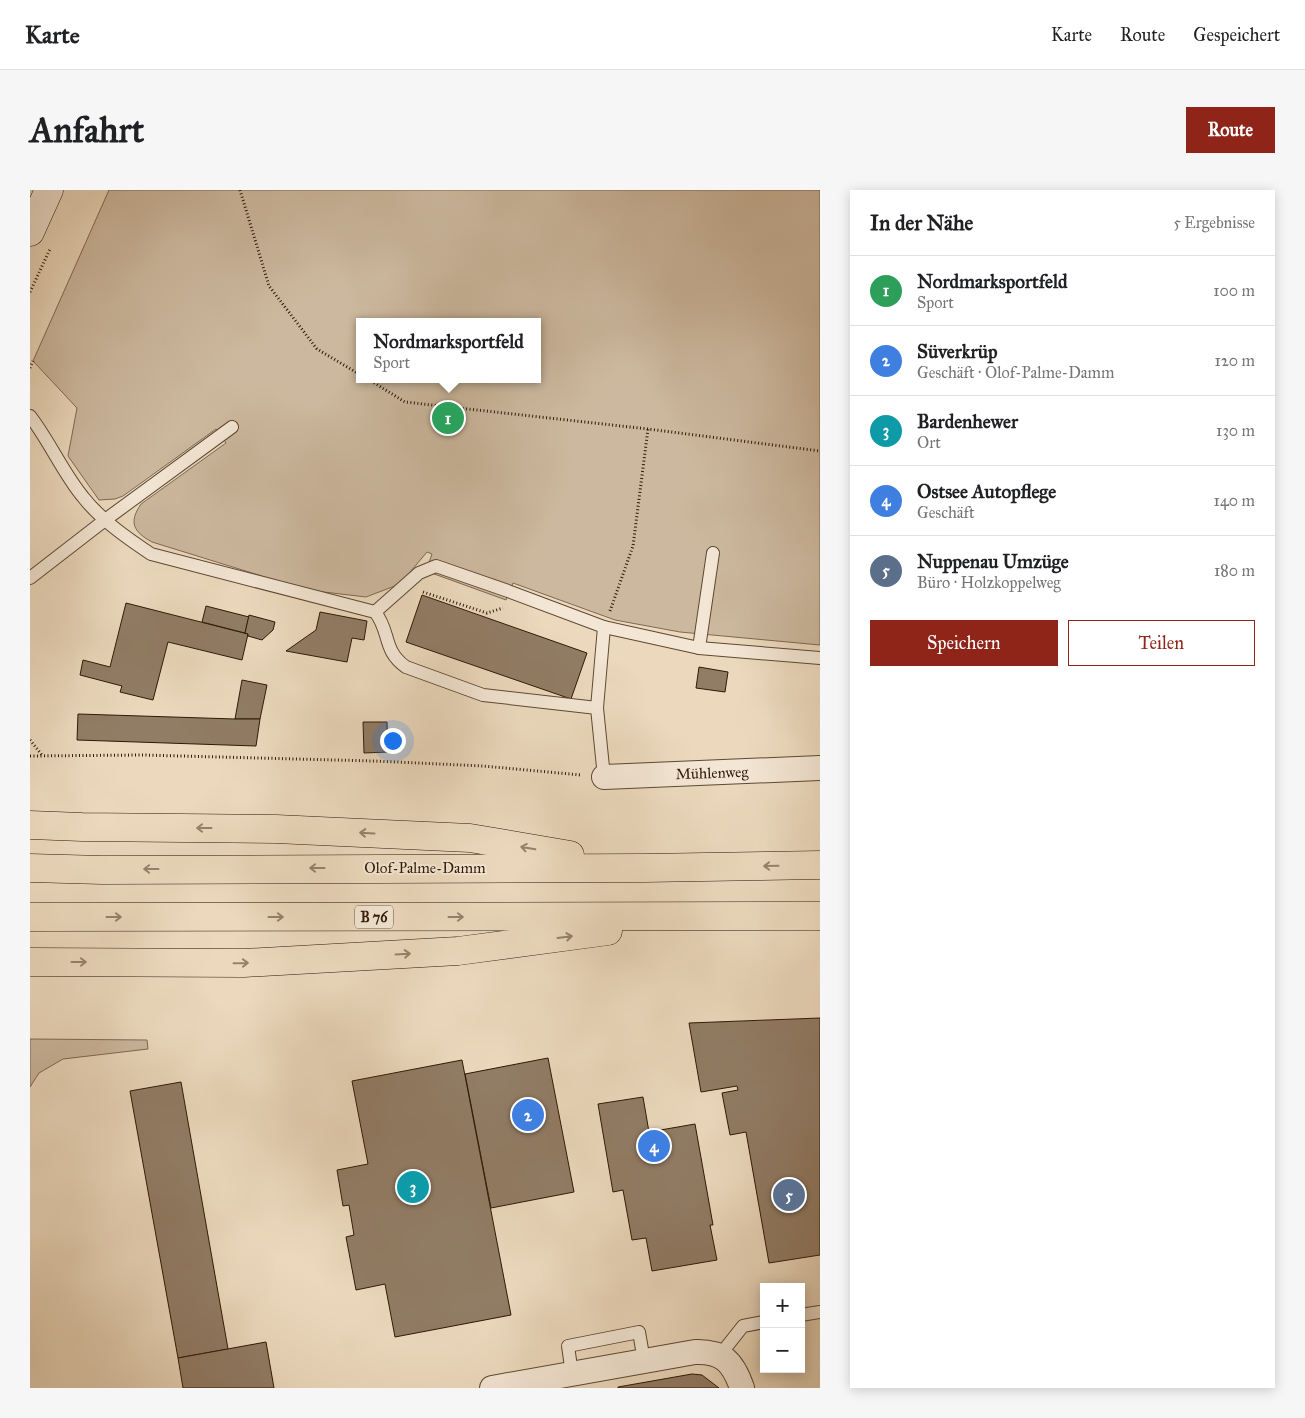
<!DOCTYPE html>
<html lang="de">
<head>
<meta charset="utf-8">
<style>
	:root { --surface:#fff; --page:#f6f6f6; --text:#202124; --muted:#757577; --line:#e0e0e0; --accent:#8f2418 }
	body { margin:0; font-family:"IM FELL Great Primer",serif; background:var(--page); color:var(--text) }
	.controls { position:absolute; right:15px; bottom:15px; display:grid; overflow:hidden; border-radius:0px; box-shadow:0 2px 12px #0003 }
	.controls button { width:45px; height:45px; display:grid; place-items:center; padding:0; border:0; border-bottom:1px solid var(--line); background:var(--surface); color:var(--text); font:25px sans-serif }
	.you { position:absolute; left:362px; top:550px; width:18px; height:18px; margin:-12px; border:4px solid #fff; border-radius:50%; background:#1a73e8; box-shadow:0 0 0 8px #1a73e833 }
	.badge { display:grid; place-items:center; width:32px; height:32px; border-radius:50%; background:var(--accent); color:#fff; font-size:16px; font-weight:700 }
	.pin { position:absolute; translate:-50% -50%; border:2px solid #fff; box-shadow:0 1px 5px #0006 }
	.popup { position:absolute; left:326px; top:128px; width:185px; height:65px; box-sizing:border-box; display:grid; place-content:center; border-radius:0px; background:var(--surface); filter:drop-shadow(0 1px 4px #0005); font-size:16px; white-space:nowrap; color:var(--muted) }
	.popup b { font-size:19px; color:var(--text) }
	.popup::after { content:''; position:absolute; left:50%; top:100%; margin-left:-10px; border:10px solid transparent; border-top-color:var(--surface) }
	.list { margin:0; padding:0; list-style:none }
	h2 { display:flex; justify-content:space-between; align-items:center; height:65px; margin:0; padding:0 20px; font-size:21px }
	h2 small { font-size:16px; font-weight:400; color:var(--muted) }
	.list li { display:grid; grid-template-columns:32px 1fr auto; gap:15px; align-items:center; box-sizing:border-box; height:70px; padding:0 20px; border-top:1px solid var(--line) }
	.list b { display:block; font-size:19px; white-space:nowrap }
	.list p { margin:0; font-size:16px; white-space:nowrap; color:var(--muted) }
	.list em { font-size:16px; font-style:normal; color:var(--muted) }
	.actions { display:flex; gap:10px; padding:15px 20px }
	.actions a { flex:1; padding:11px 0; border:1px solid var(--accent); border-radius:0px; text-align:center; font-size:18px; color:var(--accent) }
	.actions .main { background:var(--accent); color:#fff }
	.map { position:relative; flex:none; width:790px; height:1198px; overflow:hidden; border-radius:0px }
	header { display:flex; align-items:center; gap:30px; box-sizing:border-box; height:70px; padding:0 25px; background:var(--surface); border-bottom:1px solid var(--line) }
	header strong { font-size:24px }
	nav { display:flex; gap:28px; margin-inline-start:auto; font-size:18px }
	.intro { display:flex; align-items:center; justify-content:space-between; box-sizing:border-box; height:120px; padding:0 30px }
	h1 { margin:0; font-size:35px }
	.button { padding:12px 22px; border-radius:0px; background:var(--accent); color:#fff; font-size:18px; font-weight:700 }
	main { display:flex; gap:30px; padding:0 30px }
	aside { flex:1; background:var(--surface); border-radius:0px; box-shadow:0 2px 12px #0003 }
	.map>svg:first-child { display:block }
	.green { fill:#ccb89e; stroke:#7e6852; fill-rule:evenodd }
	.building { fill:#917c65; stroke:#2f1805 }
	.lines { fill:none; stroke-linecap:round; stroke-linejoin:round }
	.service-casing { stroke:#5e4833; stroke-width:14 }
	.minor-casing { stroke:#5e4833; stroke-width:26 }
	.secondary-casing { stroke:#2f1805; stroke-width:29 }
	.trunk-casing { stroke:#2f1805; stroke-width:29 }
	.path { stroke:#2f1805; stroke-width:3; stroke-dasharray:1 2.5; stroke-linecap:butt }
	.service { stroke:#f3e6d4; stroke-width:12 }
	.minor { stroke:#f3e6d4; stroke-width:24 }
	.secondary { stroke:#f3e6d4; stroke-width:28 }
	.trunk { stroke:#ecd9bd; stroke-width:28 }
	.oneway { stroke:#97826a }
	.labels { text-anchor:middle; dominant-baseline:central; stroke-width:4; stroke-linejoin:round; paint-order:stroke }
	.shield { fill:#f3e6d4; stroke:#6a5643; stroke-width:1 }
	.shield-label { font-size:14px; font-weight:bold; fill:#2f1805 }
	.street-label { font-size:15px; fill:#2f1805; stroke:#f3e6d4 }
</style>
</head>
<body>
<header>
<strong>Karte</strong>
<nav><a>Karte</a><a>Route</a><a>Gespeichert</a></nav>
</header>
<div class="intro"><h1>Anfahrt</h1><a class="button">Route</a></div>
<main>
<div class="map">
<svg width="790" height="1198" viewBox="0 0 790 1198">
	<rect width="100%" height="100%" fill="#ecd9bd"/>
	<filter id="stains"><feTurbulence type="fractalNoise" baseFrequency=".004" numOctaves="4"/><feColorMatrix values="0 0 0 0 .2 0 0 0 0 .09 0 0 0 0 .02 0 0 0 .5 -.17"/></filter>
	<radialGradient id="worn" r=".72"><stop offset=".6" stop-color="#630" stop-opacity="0"/><stop offset="1" stop-color="#630" stop-opacity=".3"/></radialGradient>
	<g class="green">
		<path d="M79 0H790V455L650 442 585 430 483 393 476 410 396 381 402 364 397 362 370 394 336 407 277 400 122 352C104 342 98 333 111 314L196 253 186 239 93 306 85 309 69 310 38 266 47 218 3 171ZM329 132H507V189H329Z"/>
		<polygon points="0,849 117,850 118,859 33,869 9,883 0,897"/>
	</g>
	<g class="building">
		<polygon points="392,405 557,463 541,509 376,452"/>
		<polygon points="96,413 218,444 212,470 138,452 123,510 90,502 92,496 50,485 53,470 80,477"/>
		<polygon points="176,416 219,427 215,443 172,432"/>
		<polygon points="290,422 337,431 334,450 322,448 317,472 256,461 286,440"/>
		<polygon points="219,425 245,432 243,440 232,450 218,446 218,444 215,443"/>
		<polygon points="669,477 698,482 695,502 666,498"/>
		<polygon points="212,490 237,495 230,529 205,529"/>
		<polygon points="48,524 205,529 230,529 226,556 47,550"/>
		<polygon points="333,532 357,532 358,562 334,563"/>
		<polygon points="790,828 790,1065 739,1073 716,942 700,945 692,903 708,900 707,896 671,902 659,833"/>
		<polygon points="518,868 544,1002 461,1018 435,884"/>
		<polygon points="432,870 481,1125 365,1147 355,1094 326,1100 316,1047 324,1045 319,1015 313,1016 307,980 338,974 322,891"/>
		<polygon points="151,892 198,1159 148,1168 100,901"/>
		<polygon points="613,907 619,942 665,934 683,1035 680,1035 687,1070 622,1081 616,1048 602,1050 593,1000 583,1002 568,914"/>
		<polygon points="236,1152 244,1198 153,1198 148,1168"/>
		<polygon points="662,1184 672,1185 689,1198 588,1198 588,1197"/>
	</g>
	<g class="lines">
		<defs>
			<g id="service">
				<path d="M0 226C20 252 33 283 53 307 71 330 97 348 121 364L345 422C361 442 352 460 376 477L453 505 567 518 574 587"/>
				<polyline points="0,388 75,330 202,237"/>
				<polyline points="345,422 389,383 406,376 478,401 574,437 567,518"/>
				<polyline points="574,437 669,458 790,468"/>
				<polyline points="669,458 683,363"/>
				<polyline points="771,1125 790,1122"/>
				<polyline points="690,1165 713,1136 734,1132"/>
				<polyline points="542,1184 538,1156 609,1142 614,1171"/>
			</g>
			<g id="minor">
				<polyline points="574,587 790,578"/>
				<path d="M462 1198 665 1162C693 1161 703 1172 712 1198"/>
			</g>
			<polyline id="secondary" points="0,42 19,0"/>
			<g id="trunk">
				<polyline points="0,635 52,637 246,639 440,648 540,665"/>
				<polyline points="0,678 72,680 615,678 790,675"/>
				<polyline points="0,727 790,726"/>
				<polyline points="0,772 214,773 428,761 578,741"/>
			</g>
		</defs>
		<use href="#service" class="service-casing"/>
		<use href="#minor" class="minor-casing"/>
		<use href="#secondary" class="secondary-casing"/>
		<use href="#trunk" class="trunk-casing"/>
		<g class="path">
			<polyline points="210,0 239,96 287,159 329,184"/>
			<polyline points="0,102 20,59"/>
			<polyline points="0,178 3,171"/>
			<polyline points="338,189 375,212 618,239 790,261"/>
			<polyline points="393,402 457,423 473,418"/>
			<polyline points="580,421 603,356 618,239"/>
			<polyline points="0,550 12,565"/>
			<polyline points="0,566 112,565 344,571 453,576 551,585"/>
		</g>
		<use href="#service" class="service"/>
		<use href="#minor" class="minor"/>
		<use href="#secondary" class="secondary"/>
		<use href="#trunk" class="trunk"/>
	</g>
	<defs><path id="oneway-shaft" d="M-6 0H5M1.5-3L5.5 0L1.5 3" fill="none" stroke-width="1.6" stroke-linecap="round" stroke-linejoin="round" transform="scale(1.25)"/></defs>
	<g class="oneway">
		<use href="#oneway-shaft" transform="translate(174 638) rotate(-180)"/>
		<use href="#oneway-shaft" transform="translate(337 643) rotate(-177)"/>
		<use href="#oneway-shaft" transform="translate(498 658) rotate(-170)"/>
		<use href="#oneway-shaft" transform="translate(741 676) rotate(179)"/>
		<use href="#oneway-shaft" transform="translate(287 678) rotate(180)"/>
		<use href="#oneway-shaft" transform="translate(121 679) rotate(180)"/>
		<use href="#oneway-shaft" transform="translate(84 727)"/>
		<use href="#oneway-shaft" transform="translate(246 727)"/>
		<use href="#oneway-shaft" transform="translate(426 727)"/>
		<use href="#oneway-shaft" transform="translate(535 747) rotate(-7)"/>
		<use href="#oneway-shaft" transform="translate(373 764) rotate(-3)"/>
		<use href="#oneway-shaft" transform="translate(49 772)"/>
		<use href="#oneway-shaft" transform="translate(211 773) rotate(-1)"/>
	</g>
	<g class="labels">
		<rect class="shield" x="325" y="715.5" width="38" height="23" rx="4"/>
		<g class="shield-label">
			<text x="344" y="727">B 76</text>
		</g>
		<g class="street-label">
			<text transform="translate(682 583) rotate(-2)">Mühlenweg</text>
			<text x="395" y="678">Olof-Palme-Damm</text>
		</g>
	</g>
	<rect width="100%" height="100%" filter="url(#stains)"/>
	<rect width="100%" height="100%" fill="url(#worn)"/>
</svg>
<div class="controls">
<button>+</button>
<button>−</button>
</div>
<div class="you"></div>
<div class="pin badge" style="left:418px;top:228px;background:#2e9e5b">1</div>
<div class="popup"><b>Nordmarksportfeld</b>Sport</div>
<div class="pin badge" style="left:498px;top:925px;background:#3f7fe0">2</div>
<div class="pin badge" style="left:383px;top:997px;background:#0f9aa8">3</div>
<div class="pin badge" style="left:624px;top:956px;background:#3f7fe0">4</div>
<div class="pin badge" style="left:759px;top:1005px;background:#5c6f8a">5</div>
</div>
<aside>
<h2>In der Nähe<small>5 Ergebnisse</small></h2>
<ul class="list">
<li><span class="badge" style="background:#2e9e5b">1</span><div><b>Nordmarksportfeld</b><p>Sport</p></div><em>100 m</em></li>
<li><span class="badge" style="background:#3f7fe0">2</span><div><b>Süverkrüp</b><p>Geschäft · Olof-Palme-Damm</p></div><em>120 m</em></li>
<li><span class="badge" style="background:#0f9aa8">3</span><div><b>Bardenhewer</b><p>Ort</p></div><em>130 m</em></li>
<li><span class="badge" style="background:#3f7fe0">4</span><div><b>Ostsee Autopflege</b><p>Geschäft</p></div><em>140 m</em></li>
<li><span class="badge" style="background:#5c6f8a">5</span><div><b>Nuppenau Umzüge</b><p>Büro · Holzkoppelweg</p></div><em>180 m</em></li>
</ul>
<div class="actions"><a class="main">Speichern</a><a>Teilen</a></div>
</aside>
</main>
</body>
</html>
